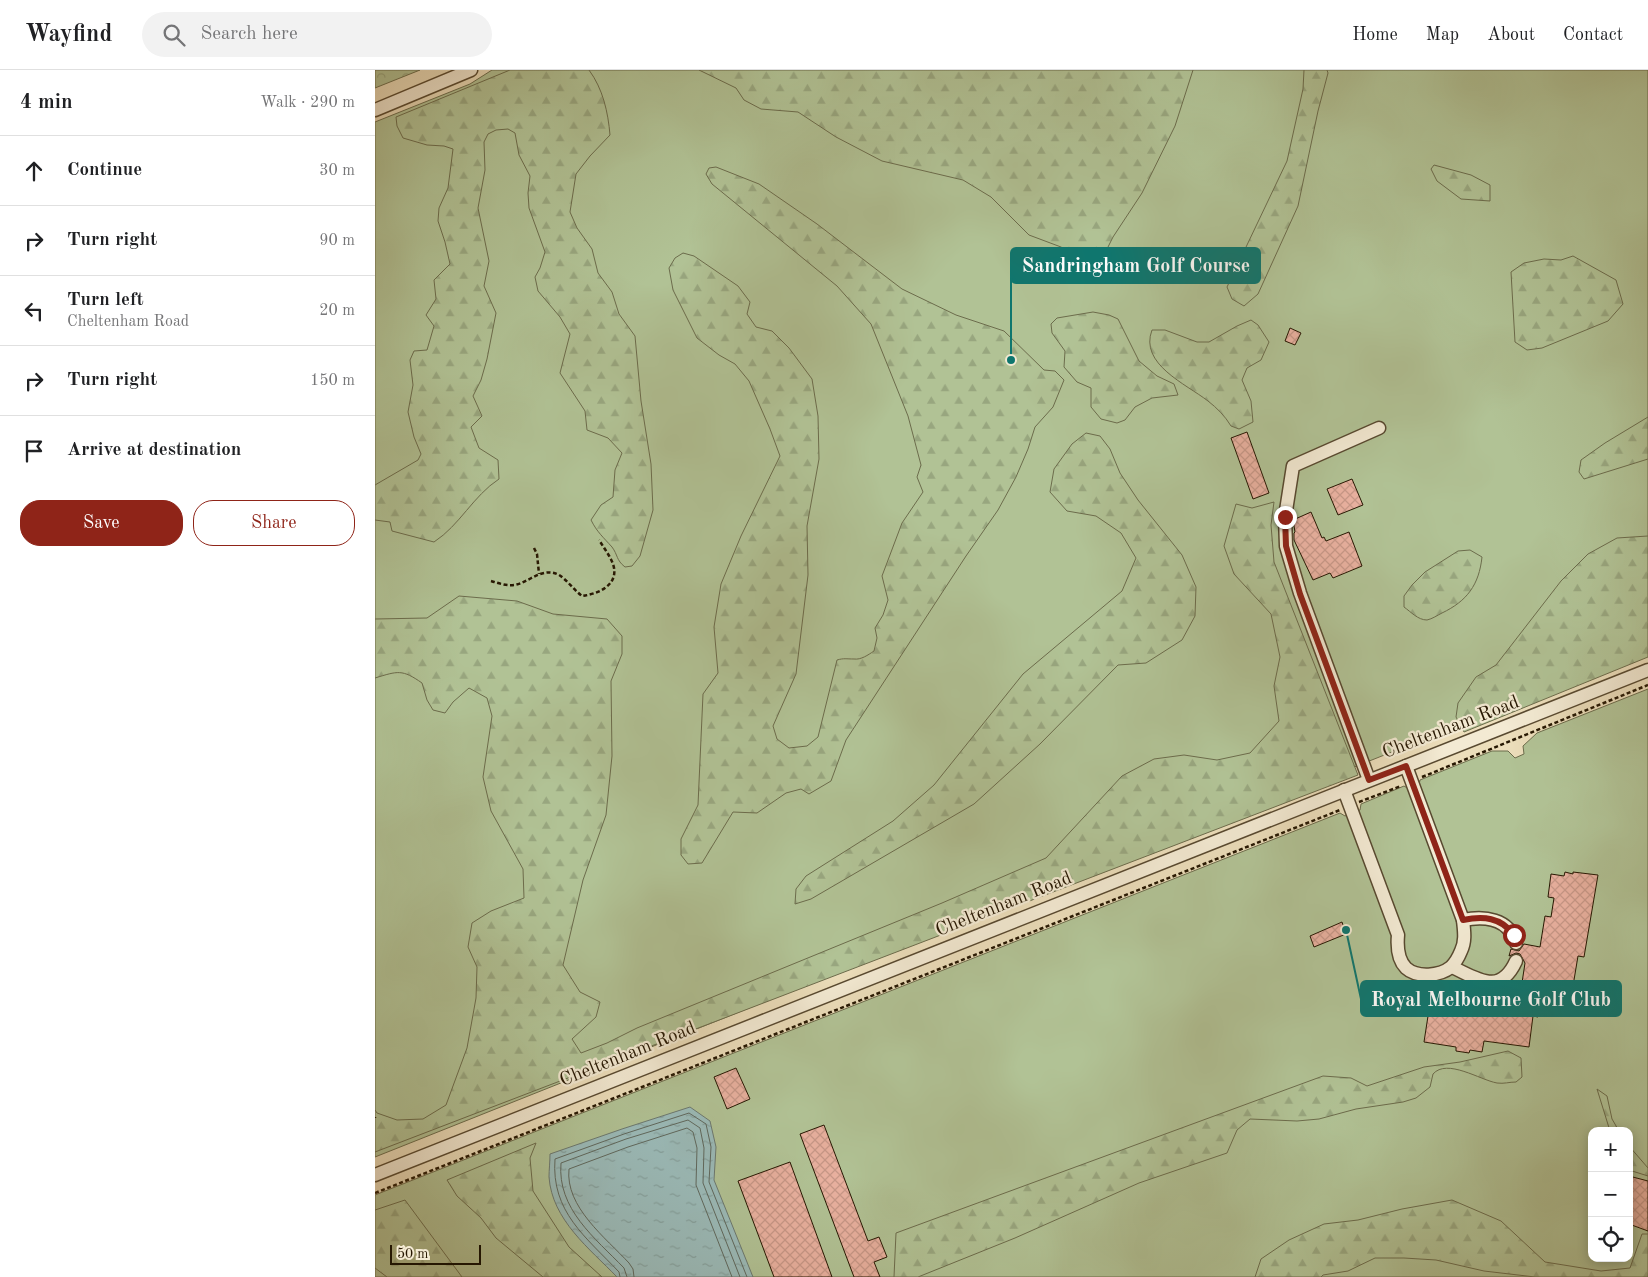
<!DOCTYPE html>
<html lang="en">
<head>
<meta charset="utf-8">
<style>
	:root { --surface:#fff; --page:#f2f2f2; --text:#202124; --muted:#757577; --line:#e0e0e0; --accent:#8f2418 }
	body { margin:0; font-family:"Old Standard TT",serif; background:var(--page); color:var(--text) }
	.controls { position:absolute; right:15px; bottom:15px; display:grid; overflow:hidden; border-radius:10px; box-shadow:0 2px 12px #0003 }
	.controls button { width:45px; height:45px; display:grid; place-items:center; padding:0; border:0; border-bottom:1px solid var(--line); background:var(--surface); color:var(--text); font:25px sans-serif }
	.scale { position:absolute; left:15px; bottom:12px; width:91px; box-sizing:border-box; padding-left:5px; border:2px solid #261702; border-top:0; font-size:14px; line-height:18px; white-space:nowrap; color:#261702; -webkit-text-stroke:4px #f3ead3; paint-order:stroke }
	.stop { position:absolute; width:15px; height:15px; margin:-11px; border:4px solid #8f2418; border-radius:50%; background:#fff }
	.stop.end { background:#8f2418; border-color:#fff; box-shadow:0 1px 5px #0008 }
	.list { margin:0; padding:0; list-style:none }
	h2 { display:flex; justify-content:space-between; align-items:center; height:65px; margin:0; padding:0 20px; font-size:21px }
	h2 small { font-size:16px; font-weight:400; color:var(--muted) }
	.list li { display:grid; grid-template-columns:32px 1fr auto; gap:15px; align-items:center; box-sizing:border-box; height:70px; padding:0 20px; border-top:1px solid var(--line) }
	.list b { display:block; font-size:19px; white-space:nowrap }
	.list p { margin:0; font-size:16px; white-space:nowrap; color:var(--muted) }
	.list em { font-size:16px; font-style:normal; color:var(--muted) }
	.actions { display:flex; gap:10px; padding:15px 20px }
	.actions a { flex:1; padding:11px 0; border:1px solid var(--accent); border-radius:20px; text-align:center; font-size:18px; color:var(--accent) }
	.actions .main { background:var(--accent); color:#fff }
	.icon { flex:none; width:28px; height:28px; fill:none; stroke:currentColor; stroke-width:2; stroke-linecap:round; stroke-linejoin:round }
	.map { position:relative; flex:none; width:1273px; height:1207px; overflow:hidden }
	header { display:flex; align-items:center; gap:30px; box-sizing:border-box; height:70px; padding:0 25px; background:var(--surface); border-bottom:1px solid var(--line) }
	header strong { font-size:24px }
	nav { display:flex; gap:28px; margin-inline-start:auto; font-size:18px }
	.search { width:350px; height:45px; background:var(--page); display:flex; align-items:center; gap:12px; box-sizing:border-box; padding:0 18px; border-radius:28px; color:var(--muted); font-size:19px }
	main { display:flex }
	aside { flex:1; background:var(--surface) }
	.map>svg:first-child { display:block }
	.grass { fill:#b1c295; stroke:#6c6c4c; fill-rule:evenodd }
	.forest { fill:url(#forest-firs); stroke:#6c6c4c }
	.park { fill:url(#park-crowns); stroke:#6c6c4c }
	.water { fill:url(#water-ripples); stroke:#6c7970 }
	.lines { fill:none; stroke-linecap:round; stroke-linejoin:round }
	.shore { stroke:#60695e; stroke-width:1 }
	.building { fill:url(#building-cross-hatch); stroke:#261702 }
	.minor-casing { stroke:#584930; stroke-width:15 }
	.path { stroke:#261702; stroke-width:2.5; stroke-dasharray:4 2.5; stroke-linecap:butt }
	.minor { stroke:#f3ead3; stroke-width:12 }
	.route { stroke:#8f2418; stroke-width:6 }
	.labels { text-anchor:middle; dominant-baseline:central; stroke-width:4.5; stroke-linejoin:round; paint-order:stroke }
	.street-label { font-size:19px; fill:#261702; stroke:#f3ead3 }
	.leader { fill:none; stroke:#0f766e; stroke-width:2 }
	.callout-dot { fill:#0f766e; stroke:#f3ead3; stroke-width:2 }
	.callout { fill:#0f766e; stroke:#0f766e; stroke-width:2 }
	.callout-label { font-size:20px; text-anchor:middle; font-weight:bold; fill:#fff }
</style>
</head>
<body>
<header>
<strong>Wayfind</strong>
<div class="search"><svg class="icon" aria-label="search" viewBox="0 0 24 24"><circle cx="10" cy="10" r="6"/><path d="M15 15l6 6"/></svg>Search here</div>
<nav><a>Home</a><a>Map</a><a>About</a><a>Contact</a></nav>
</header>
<main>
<aside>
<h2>4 min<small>Walk · 290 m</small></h2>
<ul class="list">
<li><svg class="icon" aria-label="ahead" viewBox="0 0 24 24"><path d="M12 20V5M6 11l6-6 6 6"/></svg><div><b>Continue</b></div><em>30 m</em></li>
<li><svg class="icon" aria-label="right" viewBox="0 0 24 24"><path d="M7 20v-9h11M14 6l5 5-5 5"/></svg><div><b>Turn right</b></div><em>90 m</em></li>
<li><svg class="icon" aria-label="left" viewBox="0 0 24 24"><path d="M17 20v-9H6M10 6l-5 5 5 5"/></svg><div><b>Turn left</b><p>Cheltenham Road</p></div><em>20 m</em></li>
<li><svg class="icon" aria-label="right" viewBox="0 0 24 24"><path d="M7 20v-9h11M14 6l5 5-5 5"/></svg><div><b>Turn right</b></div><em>150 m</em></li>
<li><svg class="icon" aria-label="arrive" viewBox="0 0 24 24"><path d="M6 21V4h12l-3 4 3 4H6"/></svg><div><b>Arrive at destination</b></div></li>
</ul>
<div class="actions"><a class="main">Save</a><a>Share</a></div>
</aside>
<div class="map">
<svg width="1273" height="1207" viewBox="0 0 1273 1207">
	<defs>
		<pattern id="forest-firs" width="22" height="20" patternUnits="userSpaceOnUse" patternTransform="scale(1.25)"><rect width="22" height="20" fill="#b1c295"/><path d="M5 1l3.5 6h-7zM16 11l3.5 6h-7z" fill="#98a67f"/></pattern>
		<pattern id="park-crowns" width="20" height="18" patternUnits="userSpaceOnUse" patternTransform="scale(1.25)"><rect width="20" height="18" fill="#b1c295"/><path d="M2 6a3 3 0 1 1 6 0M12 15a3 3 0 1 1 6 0" fill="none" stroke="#98a67f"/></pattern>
		<pattern id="water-ripples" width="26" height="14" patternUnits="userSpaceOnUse" patternTransform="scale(1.25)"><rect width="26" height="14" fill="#9bbbb9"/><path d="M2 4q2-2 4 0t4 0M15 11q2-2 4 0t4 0" fill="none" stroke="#85a09d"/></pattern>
		<pattern id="building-cross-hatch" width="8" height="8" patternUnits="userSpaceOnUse" patternTransform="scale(1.25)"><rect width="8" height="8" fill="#e9b1a0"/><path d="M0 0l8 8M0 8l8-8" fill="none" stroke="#c89888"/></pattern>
	</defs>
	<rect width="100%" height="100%" fill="#ecdebb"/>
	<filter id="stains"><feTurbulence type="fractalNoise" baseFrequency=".004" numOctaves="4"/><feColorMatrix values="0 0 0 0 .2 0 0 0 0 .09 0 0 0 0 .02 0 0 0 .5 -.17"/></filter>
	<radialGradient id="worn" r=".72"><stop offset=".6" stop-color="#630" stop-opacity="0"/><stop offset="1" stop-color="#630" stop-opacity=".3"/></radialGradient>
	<g class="grass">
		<polygon points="117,0 1273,0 1273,580 0,1087 0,52 95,14"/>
		<path d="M1273 619V1207H0V1125L965 743 970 746 985 740 986 734 1029 716 1034 719 1044 715 1045 710 1117 681H1133L1140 688 1149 684 1148 676 1162 663ZM1217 1061H1254V1188H1217Z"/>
	</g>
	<g class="forest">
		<path d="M135 0H214C228 19 233 42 235 65L215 86 201 104 195 142 202 158 217 179 223 203 237 222 244 244 260 266 266 331 276 394 278 440 265 486 257 496 250 497C241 490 243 485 237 477 228 467 222 462 216 450L226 435 238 427 240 400 247 383 233 368 212 360 210 341 185 303 195 264 185 247 163 221 160 207 165 198 170 182 154 138 153 123 155 106 144 85 140 63 133 59 121 60 113 64 109 72 110 100 103 138 114 191 109 216 121 243 112 289 106 310 98 326 107 346 96 357 104 378 123 390 124 409C98 426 85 455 59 472L17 461 15 452 0 450V415L43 390 46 384 39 367 33 342 38 315 35 290 39 281 52 280 59 256 51 245 61 229 59 210 75 194 70 172 63 151 64 138 73 118 78 79 69 76 52 75 28 68 22 56 21 47Z"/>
		<polygon points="324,0 818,0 800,56 767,123 738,167 727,189 709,191 686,177 654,165 616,127 588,110 507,91 461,67 423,42 386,39 369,30 361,18"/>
		<polygon points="929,0 952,0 953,3 943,41 923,136 883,224 869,236 857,229 852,217 912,91 928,19"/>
		<polygon points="1059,95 1096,105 1115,115 1115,131 1086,129 1062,111 1056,99"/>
		<path d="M341 97 384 114 442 154 527 219 581 245 629 261 669 300 680 301 689 310 678 337 660 357 653 379 641 407 623 440 591 486 471 670 456 711 434 724 426 719 411 723 382 743 358 742 327 793 313 794 306 785V769L323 735 328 624 343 603 339 557 346 514 366 466 405 386 395 359 374 311 360 294 344 285 322 268 298 220 294 198 300 188 308 183 319 186 363 216 375 232 372 244 381 257 397 261 414 278 437 309 443 346 444 389 432 456 433 505 421 604 398 656 402 669 414 678 432 676 443 667 462 590C469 588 471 589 479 589 486 590 493 585 499 581L502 568 500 558 508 545 513 530 507 506 527 453 548 422 542 407 546 395 533 346 496 254 462 216 337 114 331 104 334 98Z"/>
		<polygon points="1198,186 1241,210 1248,234 1233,251 1167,278 1152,280 1140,272 1136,202 1149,193 1169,189 1186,190"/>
		<polygon points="718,242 734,245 743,249 764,291 782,306 799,314 803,325 777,328 760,337 750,350 742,353 726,349 716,337 716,318 702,312 689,297 690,281 677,263 676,254 682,248"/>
		<path d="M876 250 883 255 894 272 886 290 872 298 867 310 876 331 878 352 864 359 856 356C850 346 842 338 833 331 811 314 764 294 777 260H790L822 272H834L862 256Z"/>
		<polygon points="1273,347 1273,389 1209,409 1204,402 1206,390 1230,373"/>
		<polygon points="711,363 725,366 735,379 745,403 763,430 807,485 821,517 820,546 807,570 771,593 743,595 665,674 599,734 436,829 420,834 421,819 431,806 518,751 559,715 648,604 747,521 761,488 746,463 721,446 692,441 675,422 679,399 697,374"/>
		<path d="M899 432 896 455 899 492 983 705 0 1082V1040L2 1043 22 1050 48 1049 71 1035 92 978 101 928 102 897 93 877 97 853 116 841 149 828 148 799 116 741 108 707 117 646 112 628 94 618 78 632 70 643 58 640 52 630 47 613C27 599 23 601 0 608V549L52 548 84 526 142 531 178 544 232 549 247 566V584L236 611 237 686 231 745 208 810 188 895 205 922 225 932 221 947 197 969 206 983 232 973 262 958 567 833 671 788 747 706 779 689 809 685 842 690 875 683 904 651 899 616 905 587 896 544 859 504 849 476 861 434 877 438Z"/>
		<polygon points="1273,466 1273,587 1089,662 1081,647 1083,633 1101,607 1121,595 1186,511 1213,484 1242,468"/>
		<path d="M1095 480 1107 487C1104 515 1092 531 1067 543 1063 545 1057 549 1052 550 1043 550 1036 542 1029 537V526L1037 515 1050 502 1083 481Z"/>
		<path d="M1133 981 1146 988 1147 1007 1141 1012C1134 1012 1129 1014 1122 1013 1105 1010 1072 988 1058 1004L1055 1017 1041 1028 1028 1032 981 1039 944 1049 922 1051 875 1049 862 1060 852 1083 764 1113 640 1168 543 1207H519L521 1163 948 1006 976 1008 992 1016 1049 997 1085 992Z"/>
		<polygon points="1222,1019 1232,1026 1237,1049 1244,1061 1235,1061"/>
		<polygon points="161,1073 155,1088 158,1121 194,1177 227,1207 168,1207 121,1168 106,1148 82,1126 72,1110"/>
		<polygon points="1254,1076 1273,1098 1273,1106 1254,1100"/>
		<polygon points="30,1130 87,1207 12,1207 0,1198 0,1140"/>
		<polygon points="1077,1130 1126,1151 1170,1192 1226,1201 1255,1198 1267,1164 1273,1164 1273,1207 1160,1207 1109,1201 1061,1190 1029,1188 1000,1188 973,1201 948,1205 946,1207 880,1207 886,1189 914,1170 949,1154 983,1150 1027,1139"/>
	</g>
	<polygon class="park" points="0,0 45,0 0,18"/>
	<path class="water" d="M315 1037 335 1051 341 1077 339 1110 378 1207H242C215 1179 177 1150 174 1107 174 1100 175 1092 175 1084L247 1059Z"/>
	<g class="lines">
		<g class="shore">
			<path d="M245 1207 244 1202C211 1167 176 1142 180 1089L249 1064 314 1043 331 1054 336 1077 334 1112 372 1207"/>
			<path d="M252 1207 249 1198C220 1168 182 1139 186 1093L251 1069 313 1050 325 1058 329 1078 328 1113 365 1207"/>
			<path d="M259 1207 258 1199 254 1193C231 1168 190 1137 194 1099L253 1077 312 1058 318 1062 322 1078 321 1115 357 1207"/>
		</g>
	</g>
	<g class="building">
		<polygon points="915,258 926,263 920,275 910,271"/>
		<polygon points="872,362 894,423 878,429 856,368"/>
		<polygon points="977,409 988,435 963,445 952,419"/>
		<polygon points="936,442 947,468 949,467 951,471 974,462 987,496 958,508 955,503 938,510 919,470 919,463 920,462 918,450"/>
		<polygon points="1190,802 1198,804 1198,802 1223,805 1209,887 1203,886 1198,916 1204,918 1200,940 1196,939 1196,941 1181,939 1180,945 1164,943 1163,947 1158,946 1154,977 1109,971 1107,982 1095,980 1094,983 1081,981 1081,977 1049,972 1053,946 1048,945 1049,939 1043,938 1046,921 1051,921 1052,915 1091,921 1091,918 1145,926 1150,893 1145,884 1141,883 1134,886 1136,879 1144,881 1149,874 1165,877 1170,846 1176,847 1179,828 1173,827 1176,804 1189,806"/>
		<polygon points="967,852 971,864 939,877 935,866"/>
		<polygon points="361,998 375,1029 352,1039 339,1007"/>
		<polygon points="449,1055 493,1171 504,1167 512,1187 499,1192 505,1207 479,1207 425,1064"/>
		<polygon points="415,1092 457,1207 399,1207 363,1111"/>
		<polygon points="1254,1106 1273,1111 1273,1161 1254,1154"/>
	</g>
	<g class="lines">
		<defs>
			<g id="minor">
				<polyline points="0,40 96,0"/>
				<polyline points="994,710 925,523 911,476 910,447 918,396 1004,358"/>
				<path d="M969 720 1023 865C1022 876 1023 890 1031 898 1042 908 1065 906 1076 897 1079 894 1084 886 1086 881 1091 871 1089 860 1088 850L1031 696"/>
				<path d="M1088 850C1109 846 1134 848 1141 873"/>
				<path d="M1077 897C1103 909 1125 926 1141 891"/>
				<polyline points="0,1105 1273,600"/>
			</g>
		</defs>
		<use href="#minor" class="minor-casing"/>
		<g class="path">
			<polyline points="159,478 162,484 164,504"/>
			<path d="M116 511C123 513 131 516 139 515 154 513 167 496 184 505 192 510 199 520 207 526 223 524 245 515 238 494 235 486 229 478 224 470"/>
			<polyline points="1047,707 1273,615"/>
			<polyline points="984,732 1026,716"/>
			<polyline points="0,1048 0,1047"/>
			<polyline points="0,1123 965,740"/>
		</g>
		<use href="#minor" class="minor"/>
	</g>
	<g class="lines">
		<path class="route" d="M910 447 911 476 925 524 994 710 1031 696 1088 850C1108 846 1126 847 1139 865"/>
	</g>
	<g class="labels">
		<g class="street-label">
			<text transform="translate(1076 658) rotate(-21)">Cheltenham Road</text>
			<text transform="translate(629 835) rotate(-22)">Cheltenham Road</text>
			<text transform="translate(253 985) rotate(-22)">Cheltenham Road</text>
		</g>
	</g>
	<path class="leader" d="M636 290L636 195M971 860L986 929"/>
	<g class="callout-dot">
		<circle cx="636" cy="290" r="5"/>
		<circle cx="971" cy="860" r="5"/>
	</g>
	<g class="callout">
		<rect x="636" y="178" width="249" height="35" rx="5"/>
		<rect x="986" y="911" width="260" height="35" rx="5"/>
	</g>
	<g class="callout-label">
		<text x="761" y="202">Sandringham Golf Course</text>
		<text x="1116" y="936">Royal Melbourne Golf Club</text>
	</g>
	<rect width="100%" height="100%" filter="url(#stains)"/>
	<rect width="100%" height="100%" fill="url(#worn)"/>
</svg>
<div class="controls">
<button>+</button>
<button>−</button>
<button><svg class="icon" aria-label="locate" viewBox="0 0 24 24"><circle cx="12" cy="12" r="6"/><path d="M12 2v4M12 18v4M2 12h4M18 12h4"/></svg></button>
</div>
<div class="scale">50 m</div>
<div class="stop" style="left:1139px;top:865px"></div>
<div class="stop end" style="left:910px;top:447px"></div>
</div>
</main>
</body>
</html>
